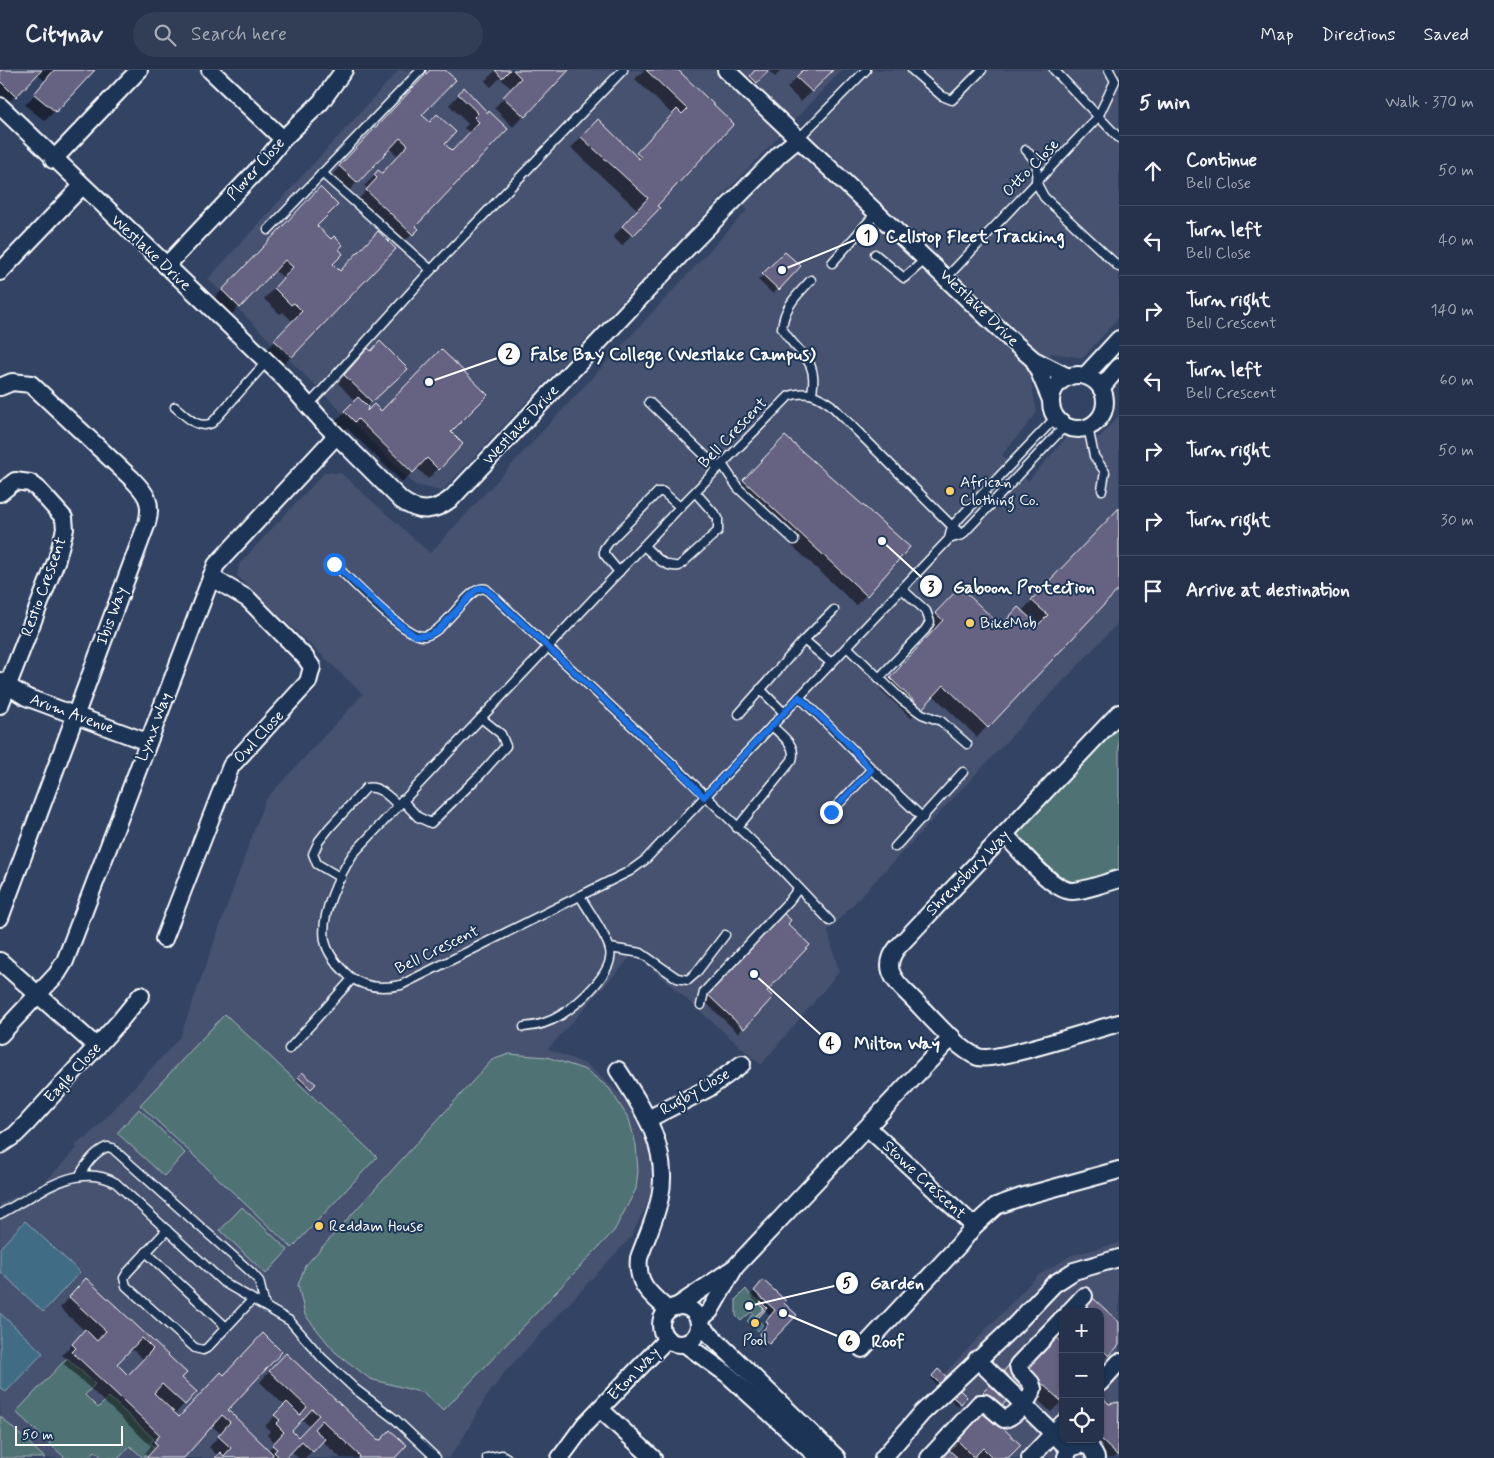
<!DOCTYPE html>
<html lang="en">
<head>
<meta charset="utf-8">
<style>
	:root { --surface:#26324b; --page:#323e55; --text:#f1f3f6; --muted:#a4aab5; --line:#424d63 }
	body { margin:0; font-family:Mynerve,sans-serif; background:var(--page); color:var(--text) }
	.controls { position:absolute; right:15px; bottom:15px; display:grid; overflow:hidden; border-radius:10px; box-shadow:0 1px 4px #0004 }
	.controls button { width:45px; height:45px; display:grid; place-items:center; padding:0; border:0; border-bottom:1px solid var(--line); background:var(--surface); color:var(--text); font:25px sans-serif }
	.scale { position:absolute; left:15px; bottom:12px; width:108px; box-sizing:border-box; padding-left:5px; border:2px solid #fff; border-top:0; font-size:14px; line-height:18px; white-space:nowrap; color:#fff; -webkit-text-stroke:4px #1d3557; paint-order:stroke }
	.stop { position:absolute; width:15px; height:15px; margin:-11px; border:4px solid #1a73e8; border-radius:50%; background:#fff }
	.stop.end { background:#1a73e8; border-color:#fff; box-shadow:0 1px 5px #0008 }
	.list { margin:0; padding:0; list-style:none }
	h2 { display:flex; justify-content:space-between; align-items:center; height:65px; margin:0; padding:0 20px; font-size:21px }
	h2 small { font-size:16px; font-weight:400; color:var(--muted) }
	.list li { display:grid; grid-template-columns:32px 1fr auto; gap:15px; align-items:center; box-sizing:border-box; height:70px; padding:0 20px; border-top:1px solid var(--line) }
	.list b { display:block; font-size:19px; white-space:nowrap }
	.list p { margin:0; font-size:16px; white-space:nowrap; color:var(--muted) }
	.list em { font-size:16px; font-style:normal; color:var(--muted) }
	.icon { flex:none; width:28px; height:28px; fill:none; stroke:currentColor; stroke-width:2; stroke-linecap:round; stroke-linejoin:round }
	.map { position:relative; flex:none; width:1119px; height:1388px; overflow:hidden }
	header { display:flex; align-items:center; gap:30px; box-sizing:border-box; height:70px; padding:0 25px; background:var(--surface); border-bottom:1px solid var(--line) }
	header strong { font-size:24px }
	nav { display:flex; gap:28px; margin-inline-start:auto; font-size:18px }
	.search { width:350px; height:45px; background:var(--page); display:flex; align-items:center; gap:12px; box-sizing:border-box; padding:0 18px; border-radius:28px; color:var(--muted); font-size:19px }
	main { display:flex }
	aside { flex:1; background:var(--surface) }
	.map>svg:first-child { display:block }
	.built { fill:#465170; fill-rule:evenodd }
	.green { fill:#4f7374; stroke:#a7b9ba }
	.water { fill:#406c86; stroke:#8ca7b6 }
	.shadow { fill:#0007; fill-rule:evenodd }
	.building { fill:#666382; stroke:#fff; fill-rule:evenodd }
	.lines { fill:none; stroke-linecap:round; stroke-linejoin:round }
	.lane-casing { stroke:#fff; stroke-width:11 }
	.street-casing { stroke:#fff; stroke-width:20 }
	.lane { stroke:#1d3557; stroke-width:8 }
	.street { stroke:#1d3557; stroke-width:16 }
	.route { stroke:#1a73e8; stroke-width:6 }
	.poi-dot { fill:#ffd166; stroke:#1d3557; stroke-width:2 }
	.labels { text-anchor:middle; dominant-baseline:central; stroke-width:4; stroke-linejoin:round; paint-order:stroke }
	.street-label { font-size:16px; fill:#fff; stroke:#1d3557 }
	.poi-label { font-size:16px; fill:#fff; stroke:#1d3557; text-anchor:start }
	.leader { fill:none; stroke:#fff; stroke-width:2 }
	.callout-dot { fill:#fff; stroke:#1d3557; stroke-width:2 }
	.mark-label { font-size:15px; text-anchor:middle; font-weight:bold; fill:#111 }
	.callout-label { font-size:18px; text-anchor:middle; font-weight:bold; fill:#fff; stroke:#1d3557; stroke-width:4; stroke-linejoin:round; paint-order:stroke }
</style>
</head>
<body>
<header>
<strong>Citynav</strong>
<div class="search"><svg class="icon" aria-label="search" viewBox="0 0 24 24"><circle cx="10" cy="10" r="6"/><path d="M15 15l6 6"/></svg>Search here</div>
<nav><a>Map</a><a>Directions</a><a>Saved</a></nav>
</header>
<main>
<div class="map">
<svg width="1119" height="1388" viewBox="0 0 1119 1388">
	<rect width="100%" height="100%" fill="#334364"/>
	<filter id="ink" filterUnits="userSpaceOnUse"><feTurbulence type="fractalNoise" baseFrequency=".02" numOctaves="2"/><feDisplacementMap in="SourceGraphic" scale="10" xChannelSelector="R" yChannelSelector="G"/><feConvolveMatrix kernelMatrix="1 2 1 2 8 2 1 2 1" color-interpolation-filters="sRGB"/></filter>
	<g filter="url(#ink)">
		<g class="built">
			<polygon points="399,0 842,0 442,421 415,415 208,209"/>
			<polygon points="866,0 1119,0 1119,247 1083,288 1052,283 1030,305 1037,343 1002,385 1028,411 1066,368 1100,367 1119,345 1119,552 828,861 839,902 761,995 634,883 548,979 588,995 625,1029 646,1072 652,1101 652,1124 631,1167 506,1301 485,1329 460,1373 449,1388 0,1388 0,1134 45,1112 77,1078 75,1076 82,1068 85,1070 180,967 265,730 363,624 237,506 239,494 325,402 341,403 430,483 747,140 736,128"/>
			<path d="M1119 1173V1388H915L967 1330 941 1307 1037 1206 1072 1185ZM1063 1242H1100V1369H1063Z"/>
		</g>
		<g class="green">
			<polygon points="1119,643 1119,809 1074,821 1005,765"/>
			<polygon points="225,944 377,1087 292,1178 140,1035"/>
			<polygon points="509,984 547,987 586,1000 609,1018 629,1049 636,1075 638,1101 636,1119 614,1161 443,1341 424,1323 370,1309 335,1282 305,1245 298,1215 305,1196 492,990"/>
			<polygon points="139,1039 185,1083 164,1106 117,1063"/>
			<polygon points="242,1137 288,1180 266,1204 220,1160"/>
			<polygon points="746,1219 750,1225 761,1232 759,1234 764,1239 756,1246 751,1242 741,1251 736,1246 736,1229"/>
			<polygon points="67,1288 95,1314 85,1325 98,1338 109,1327 154,1369 150,1373 154,1376 143,1388 130,1376 119,1388 103,1388 95,1381 88,1388 65,1388 16,1342"/>
			<polygon points="0,1346 45,1388 0,1388"/>
		</g>
		<g class="water">
			<polygon points="25,1151 80,1202 43,1242 0,1201 0,1178"/>
			<polygon points="0,1243 43,1283 6,1322 0,1317"/>
			<polygon points="752,1245 763,1255 758,1261 747,1251"/>
		</g>
		<g class="shadow">
			<polygon points="0,0 93,0 45,51 25,35 46,12 37,4 5,36 0,32"/>
			<polygon points="431,0 444,0 420,45 452,83 470,63 464,58 468,54 449,35 464,19 487,45 415,157 417,159 402,174 356,132 368,119 364,116 378,102 381,104 398,86 389,78 347,123 330,107"/>
			<polygon points="496,0 567,0 513,57 494,38 512,19 500,8 491,17 485,11"/>
			<polygon points="644,0 676,0 733,54 655,136 622,176 613,167 638,140 571,78 587,61 634,86 673,45 635,9"/>
			<polygon points="756,0 768,0 746,22 740,17"/>
			<polygon points="768,0 782,0 775,7"/>
			<polygon points="804,0 831,0 801,32 787,18"/>
			<polygon points="1107,0 1119,0 1119,12"/>
			<polygon points="309,129 315,156 337,180 331,194 340,202 394,179 281,297 265,282 293,252 283,242 280,244 264,229 284,208 274,200 229,247 212,231"/>
			<polygon points="785,184 799,196 773,224 758,210"/>
			<polygon points="368,280 398,307 366,337 365,344 381,343 450,362 462,374 428,409 417,398 402,412 347,358 344,361 335,352 355,331 338,313"/>
			<polygon points="785,368 866,525 856,535 733,421"/>
			<polygon points="1119,439 1119,517 977,667 933,625 911,648 880,619 934,561 925,554 949,529 1001,557 1021,542"/>
			<polygon points="783,845 786,854 765,921 772,927 738,963 703,930"/>
			<polygon points="302,1003 314,1014 309,1020 297,1009"/>
			<path d="M86 1210 185 1303 180 1308 195 1322 175 1344 179 1348 226 1340 267 1381 275 1373 267 1365 270 1361 265 1356 285 1336 260 1312 275 1295 393 1388H341L322 1371 305 1388H298L291 1381 284 1388H216L218 1386 209 1377 221 1364 211 1355 182 1388H147L148 1387 145 1383 151 1376 63 1293 67 1289 62 1285 85 1261 60 1238ZM131 1278 144 1290 128 1307 115 1294ZM302 1349 309 1356 298 1368 291 1361Z"/>
			<polygon points="758,1217 782,1233 795,1245 763,1278 755,1270 764,1260 762,1257 771,1246 750,1226"/>
			<polygon points="1092,1228 1119,1253 1119,1273 1100,1293 1100,1242"/>
			<polygon points="1063,1259 1063,1330 1051,1342 1021,1315 998,1308"/>
			<polygon points="938,1301 948,1310 940,1318 931,1309"/>
			<polygon points="956,1318 966,1327 958,1336 948,1327"/>
			<polygon points="1100,1327 1109,1335 1119,1333 1119,1383 1114,1388 1099,1388 1078,1369 1100,1369"/>
			<polygon points="984,1342 1007,1388 940,1388 947,1381"/>
		</g>
		<g class="building">
			<polygon points="0,0 42,0 16,27 0,11"/>
			<polygon points="54,0 95,0 56,42 34,24"/>
			<polygon points="430,0 445,0 456,10 422,45 430,52 437,44 456,62 445,74 452,81 479,52 474,47 478,43 458,24 464,17 488,43 489,41 508,59 416,156 419,159 413,165 366,120 377,108 374,105 378,100 382,103 408,75 400,68 358,113 339,96"/>
			<polygon points="495,0 510,0 502,8"/>
			<polygon points="513,0 569,0 525,47 503,27 521,8"/>
			<polygon points="646,0 678,0 734,54 657,136 660,138 633,166 622,156 648,128 581,67 598,49 639,89 641,87 636,83 677,39 682,44 687,39"/>
			<polygon points="755,0 769,0 757,13 750,6"/>
			<polygon points="803,0 833,0 812,22 796,7"/>
			<polygon points="320,117 338,135 317,156 331,169 334,166 343,175 339,179 343,184 333,194 340,201 378,161 396,179 292,287 274,270 302,241 294,233 291,235 274,218 293,197 285,190 240,238 222,220"/>
			<polygon points="785,182 801,196 779,220 762,204"/>
			<polygon points="380,271 408,299 372,332 344,305 368,278 371,281"/>
			<polygon points="441,279 488,325 451,362 463,374 439,400 427,388 413,403 358,349 355,352 344,341 358,327 368,337 367,341 374,334 381,341"/>
			<polygon points="785,366 910,477 867,526 743,410"/>
			<polygon points="1119,438 1119,519 988,658 944,615 922,639 890,608 943,550 935,543 960,517 1001,556 1018,537 1038,555 1048,545 1031,530"/>
			<polygon points="783,843 791,850 788,854 810,875 767,921 773,927 744,959 707,924"/>
			<polygon points="302,1002 316,1014 311,1019 298,1007"/>
			<path d="M86 1208 187 1303 182 1308 197 1322 185 1335 162 1314 154 1323 179 1347 221 1302 224 1305 263 1263 282 1282 228 1340 273 1384 272 1387 215 1388 220 1382 224 1386 231 1378 218 1366 230 1352 222 1345 184 1388H146L158 1375 154 1372 160 1365 72 1282 76 1278 72 1274 85 1259 97 1271 106 1261 69 1227ZM142 1268 153 1279 128 1305 117 1294Z"/>
			<polygon points="763,1210 786,1231 784,1233 797,1245 769,1274 759,1265 768,1254 766,1251 775,1240 754,1221"/>
			<polygon points="1092,1227 1119,1252 1119,1275 1109,1286 1100,1278 1100,1242 1078,1242"/>
			<polygon points="761,1232 767,1238 758,1248 756,1246 764,1239 759,1234"/>
			<polygon points="1054,1265 1063,1273 1062,1332 1025,1298"/>
			<path d="M286 1283 377 1369 381 1370 390 1360 407 1375 395 1388H359L360 1386 322 1350 314 1359 325 1369 313 1382 302 1371 286 1388H280L274 1382 277 1379 272 1375 284 1362 276 1354 280 1350 274 1345 287 1332 300 1345 307 1337 269 1301ZM312 1339 319 1345 298 1367 292 1361Z"/>
			<polygon points="1009,1295 1026,1311 1019,1319 1002,1303"/>
			<polygon points="938,1299 950,1310 943,1317 932,1306"/>
			<polygon points="990,1315 1007,1330 1000,1338 983,1322"/>
			<polygon points="956,1316 967,1327 961,1334 949,1324"/>
			<polygon points="1100,1325 1109,1334 1119,1332 1118,1386 1100,1369"/>
			<polygon points="984,1340 1021,1375 1008,1388 993,1388 983,1378 974,1387 956,1369"/>
			<polygon points="948,1379 958,1388 939,1388"/>
		</g>
		<g class="lines">
			<defs>
				<g id="lane">
					<polyline points="912,0 942,26 952,30 982,0"/>
					<polyline points="1054,0 1119,68"/>
					<polyline points="798,69 866,0"/>
					<polyline points="1026,80 1037,93 1036,112 1044,127 1119,197"/>
					<polyline points="322,103 431,200"/>
					<polyline points="268,160 421,0"/>
					<polyline points="875,184 904,208 926,189"/>
					<polyline points="832,193 877,142"/>
					<polyline points="947,207 1098,47 1115,11 1109,0"/>
					<path d="M811 210C797 225 784 237 782 258 797 285 819 287 812 323"/>
					<polyline points="649,332 718,398"/>
					<polyline points="309,335 431,200 623,0"/>
					<path d="M175 337C186 346 198 360 212 353L267 291"/>
					<polyline points="1088,357 1094,386 1105,402 1102,420"/>
					<polyline points="722,394 738,418 794,470"/>
					<path d="M962 465 952 456 831 335C817 325 807 320 789 326L680 437 353 784C339 806 320 844 325 871 328 885 339 897 349 906 364 918 382 919 401 915L630 801 645 790 949 469 952 456 1056 347"/>
					<polyline points="949,469 962,465 1065,356"/>
					<path d="M644 476C654 485 664 498 679 496L718 461V448L695 422"/>
					<path d="M334 494C350 509 405 568 424 566 446 563 469 513 486 519L679 700 782 800 830 851"/>
					<polyline points="619,502 604,484 604,479 609,472 658,422 663,422 680,437"/>
					<polyline points="804,570 831,593"/>
					<polyline points="847,577 902,630 922,644 941,651 967,674"/>
					<polyline points="879,608 925,560 930,552 926,541 902,519"/>
					<polyline points="760,619 784,643"/>
					<path d="M799 627C842 667 880 709 923 748"/>
					<polyline points="739,644 804,570 834,540"/>
					<polyline points="402,730 418,747 431,753 480,705 506,676 501,664 481,648"/>
					<polyline points="831,742 871,700"/>
					<path d="M737 758 792 690C797 675 782 666 772 656"/>
					<polyline points="895,777 963,702"/>
					<path d="M341 808 317 794 313 784 319 771 330 757 366 718C379 715 389 727 398 735"/>
					<polyline points="610,878 641,883 677,908 688,910 696,903 725,865"/>
					<polyline points="701,935 704,922 789,831 798,819"/>
					<path d="M524 957C537 956 550 952 561 945 578 934 615 902 610 880 608 868 587 838 580 826"/>
					<polyline points="289,979 352,909"/>
					<path d="M80 1105C86 1094 94 1082 107 1077L112 1078 252 1203 259 1211 265 1236"/>
					<path d="M0 1144C34 1126 78 1090 116 1113L223 1212 290 1251 322 1288 355 1319 396 1350 436 1388"/>
					<polyline points="167,1160 127,1203 124,1208 126,1216 195,1278 203,1280 207,1278 252,1230"/>
					<polyline points="146,1182 226,1257"/>
					<polyline points="487,1388 502,1385 507,1388"/>
				</g>
				<g id="street">
					<polyline points="210,0 283,69"/>
					<polyline points="726,0 1011,270 1034,290 1068,307"/>
					<path d="M0 36 283 307 323 352 401 430C420 444 434 442 452 428L688 177 780 84 798 69"/>
					<polyline points="53,90 139,0"/>
					<polyline points="166,196 263,94 283,69 321,32 344,0"/>
					<polyline points="0,202 82,116"/>
					<polyline points="1034,290 1051,330"/>
					<circle cx="1078" cy="332" r="27"/>
					<polyline points="1085,306 1119,269"/>
					<path d="M0 317 12 312 31 314 131 408C146 423 153 432 147 453L0 848"/>
					<polyline points="1101,318 1119,297"/>
					<polyline points="0,423 15,411 30,413 37,418 64,448 65,459 57,489 0,635"/>
					<polyline points="0,611 26,627 147,672"/>
					<path d="M1119 643 897 878C883 896 892 909 907 923 924 939 957 980 978 987 993 993 1096 959 1119 953"/>
					<path d="M1005 765C1019 779 1053 822 1073 821 1088 820 1104 813 1119 809"/>
					<polyline points="164,869 231,696 308,612 312,597 305,587 248,529 211,507"/>
					<polyline points="0,891 97,977"/>
					<polyline points="0,965 57,904 65,891 216,495 336,366"/>
					<path d="M618 1000C643 1038 670 1079 660 1127 656 1148 646 1168 639 1188 636 1214 650 1224 668 1240"/>
					<polyline points="648,1049 709,1018 742,994"/>
					<polyline points="868,1058 974,1156"/>
					<polyline points="0,1075 15,1065 26,1054 119,952 141,925"/>
					<circle cx="680" cy="1255" r="19"/>
					<polyline points="676,1237 735,1197 952,967"/>
					<polyline points="1069,1242 1084,1226"/>
					<polyline points="699,1250 710,1241 734,1199"/>
					<polyline points="699,1254 837,1388"/>
					<polyline points="685,1274 727,1304 819,1388"/>
					<polyline points="862,1279 959,1175 974,1156 996,1136 1021,1127 1119,1100"/>
					<polyline points="977,1289 1069,1379"/>
					<polyline points="1100,1313 1119,1292"/>
					<polyline points="600,1339 653,1388"/>
					<polyline points="1066,1387 1070,1378 1083,1374 1091,1378 1096,1388"/>
					<polyline points="560,1388 585,1354 667,1269"/>
					<polyline points="883,1388 922,1343 1014,1256 1054,1214 1074,1201 1119,1188"/>
					<path d="M929 1388 980 1333H985L1004 1349C1015 1347 1030 1329 1033 1319L1031 1313 1019 1300 1018 1295 1063 1248"/>
					<polyline points="1030,1388 1063,1353"/>
				</g>
			</defs>
			<use href="#lane" class="lane-casing"/>
			<use href="#street" class="street-casing"/>
			<use href="#lane" class="lane"/>
			<use href="#street" class="street"/>
		</g>
	</g>
	<g class="lines" filter="url(#ink)">
		<polyline class="route" points="334,494 399,554 415,566 429,565 438,560 474,522 479,518 486,519 679,700 704,727 799,627 843,668 871,700 831,742"/>
	</g>
	<g class="poi-dot">
		<circle cx="950" cy="421" r="5"/>
		<circle cx="970" cy="553" r="5"/>
		<circle cx="319" cy="1156" r="5"/>
		<circle cx="755" cy="1253" r="5"/>
	</g>
	<g class="labels">
		<g class="street-label">
			<text transform="translate(1031 98) rotate(-46)">Otto Close</text>
			<text transform="translate(256 99) rotate(-48)">Plover Close</text>
			<text transform="translate(151 183) rotate(43)">Westlake Drive</text>
			<text transform="translate(979 238) rotate(44)">Westlake Drive</text>
			<text transform="translate(521 355) rotate(-47)">Westlake Drive</text>
			<text transform="translate(733 363) rotate(-46)">Bell Crescent</text>
			<text transform="translate(44 517) rotate(-70)">Restio Crescent</text>
			<text transform="translate(112 546) rotate(-70)">Ibis Way</text>
			<text transform="translate(72 644) rotate(20)">Arum Avenue</text>
			<text transform="translate(154 657) rotate(-69)">Lynx Way</text>
			<text transform="translate(259 667) rotate(-47)">Owl Close</text>
			<text transform="translate(968 803) rotate(-46)">Shrewsbury Way</text>
			<text transform="translate(437 880) rotate(-26)">Bell Crescent</text>
			<text transform="translate(73 1003) rotate(-47)">Eagle Close</text>
			<text transform="translate(695 1022) rotate(-30)">Rugby Close</text>
			<text transform="translate(924 1110) rotate(43)">Stowe Crescent</text>
			<text transform="translate(634 1304) rotate(-46)">Eton Way</text>
		</g>
		<g class="poi-label">
			<text x="960" y="412">African<tspan x="960" dy="18">Clothing Co.</tspan></text>
			<text x="980" y="553">BikeMob</text>
			<text x="329" y="1156">Reddam House</text>
			<text x="755" y="1270" text-anchor="middle">Pool</text>
		</g>
	</g>
	<path class="leader" d="M782 200L867 165M429 312L509 284M882 471L931 516M754 904L830 973M749 1236L847 1213M783 1243L849 1271"/>
	<g class="callout-dot">
		<circle cx="782" cy="200" r="5"/>
		<circle cx="429" cy="312" r="5"/>
		<circle cx="882" cy="471" r="5"/>
		<circle cx="754" cy="904" r="5"/>
		<circle cx="749" cy="1236" r="5"/>
		<circle cx="783" cy="1243" r="5"/>
		<circle cx="867" cy="165" r="12"/>
		<circle cx="509" cy="284" r="12"/>
		<circle cx="931" cy="516" r="12"/>
		<circle cx="830" cy="973" r="12"/>
		<circle cx="847" cy="1213" r="12"/>
		<circle cx="849" cy="1271" r="12"/>
	</g>
	<g class="mark-label">
		<text x="867" y="171">1</text>
		<text x="509" y="289">2</text>
		<text x="931" y="522">3</text>
		<text x="830" y="978">4</text>
		<text x="847" y="1218">5</text>
		<text x="849" y="1276">6</text>
	</g>
	<g class="callout-label">
		<text x="975" y="172">Cellstop Fleet Tracking</text>
		<text x="673" y="290">False Bay College (Westlake Campus)</text>
		<text x="1024" y="523">Gaboon Protection</text>
		<text x="897" y="979">Milton Way</text>
		<text x="897" y="1219">Garden</text>
		<text x="888" y="1277">Roof</text>
	</g>
</svg>
<div class="controls">
<button>+</button>
<button>−</button>
<button><svg class="icon" aria-label="locate" viewBox="0 0 24 24"><circle cx="12" cy="12" r="6"/><path d="M12 2v4M12 18v4M2 12h4M18 12h4"/></svg></button>
</div>
<div class="scale">50 m</div>
<div class="stop" style="left:334px;top:494px"></div>
<div class="stop end" style="left:831px;top:742px"></div>
</div>
<aside>
<h2>5 min<small>Walk · 370 m</small></h2>
<ul class="list">
<li><svg class="icon" aria-label="ahead" viewBox="0 0 24 24"><path d="M12 20V5M6 11l6-6 6 6"/></svg><div><b>Continue</b><p>Bell Close</p></div><em>50 m</em></li>
<li><svg class="icon" aria-label="left" viewBox="0 0 24 24"><path d="M17 20v-9H6M10 6l-5 5 5 5"/></svg><div><b>Turn left</b><p>Bell Close</p></div><em>40 m</em></li>
<li><svg class="icon" aria-label="right" viewBox="0 0 24 24"><path d="M7 20v-9h11M14 6l5 5-5 5"/></svg><div><b>Turn right</b><p>Bell Crescent</p></div><em>140 m</em></li>
<li><svg class="icon" aria-label="left" viewBox="0 0 24 24"><path d="M17 20v-9H6M10 6l-5 5 5 5"/></svg><div><b>Turn left</b><p>Bell Crescent</p></div><em>60 m</em></li>
<li><svg class="icon" aria-label="right" viewBox="0 0 24 24"><path d="M7 20v-9h11M14 6l5 5-5 5"/></svg><div><b>Turn right</b></div><em>50 m</em></li>
<li><svg class="icon" aria-label="right" viewBox="0 0 24 24"><path d="M7 20v-9h11M14 6l5 5-5 5"/></svg><div><b>Turn right</b></div><em>30 m</em></li>
<li><svg class="icon" aria-label="arrive" viewBox="0 0 24 24"><path d="M6 21V4h12l-3 4 3 4H6"/></svg><div><b>Arrive at destination</b></div></li>
</ul>
</aside>
</main>
</body>
</html>
